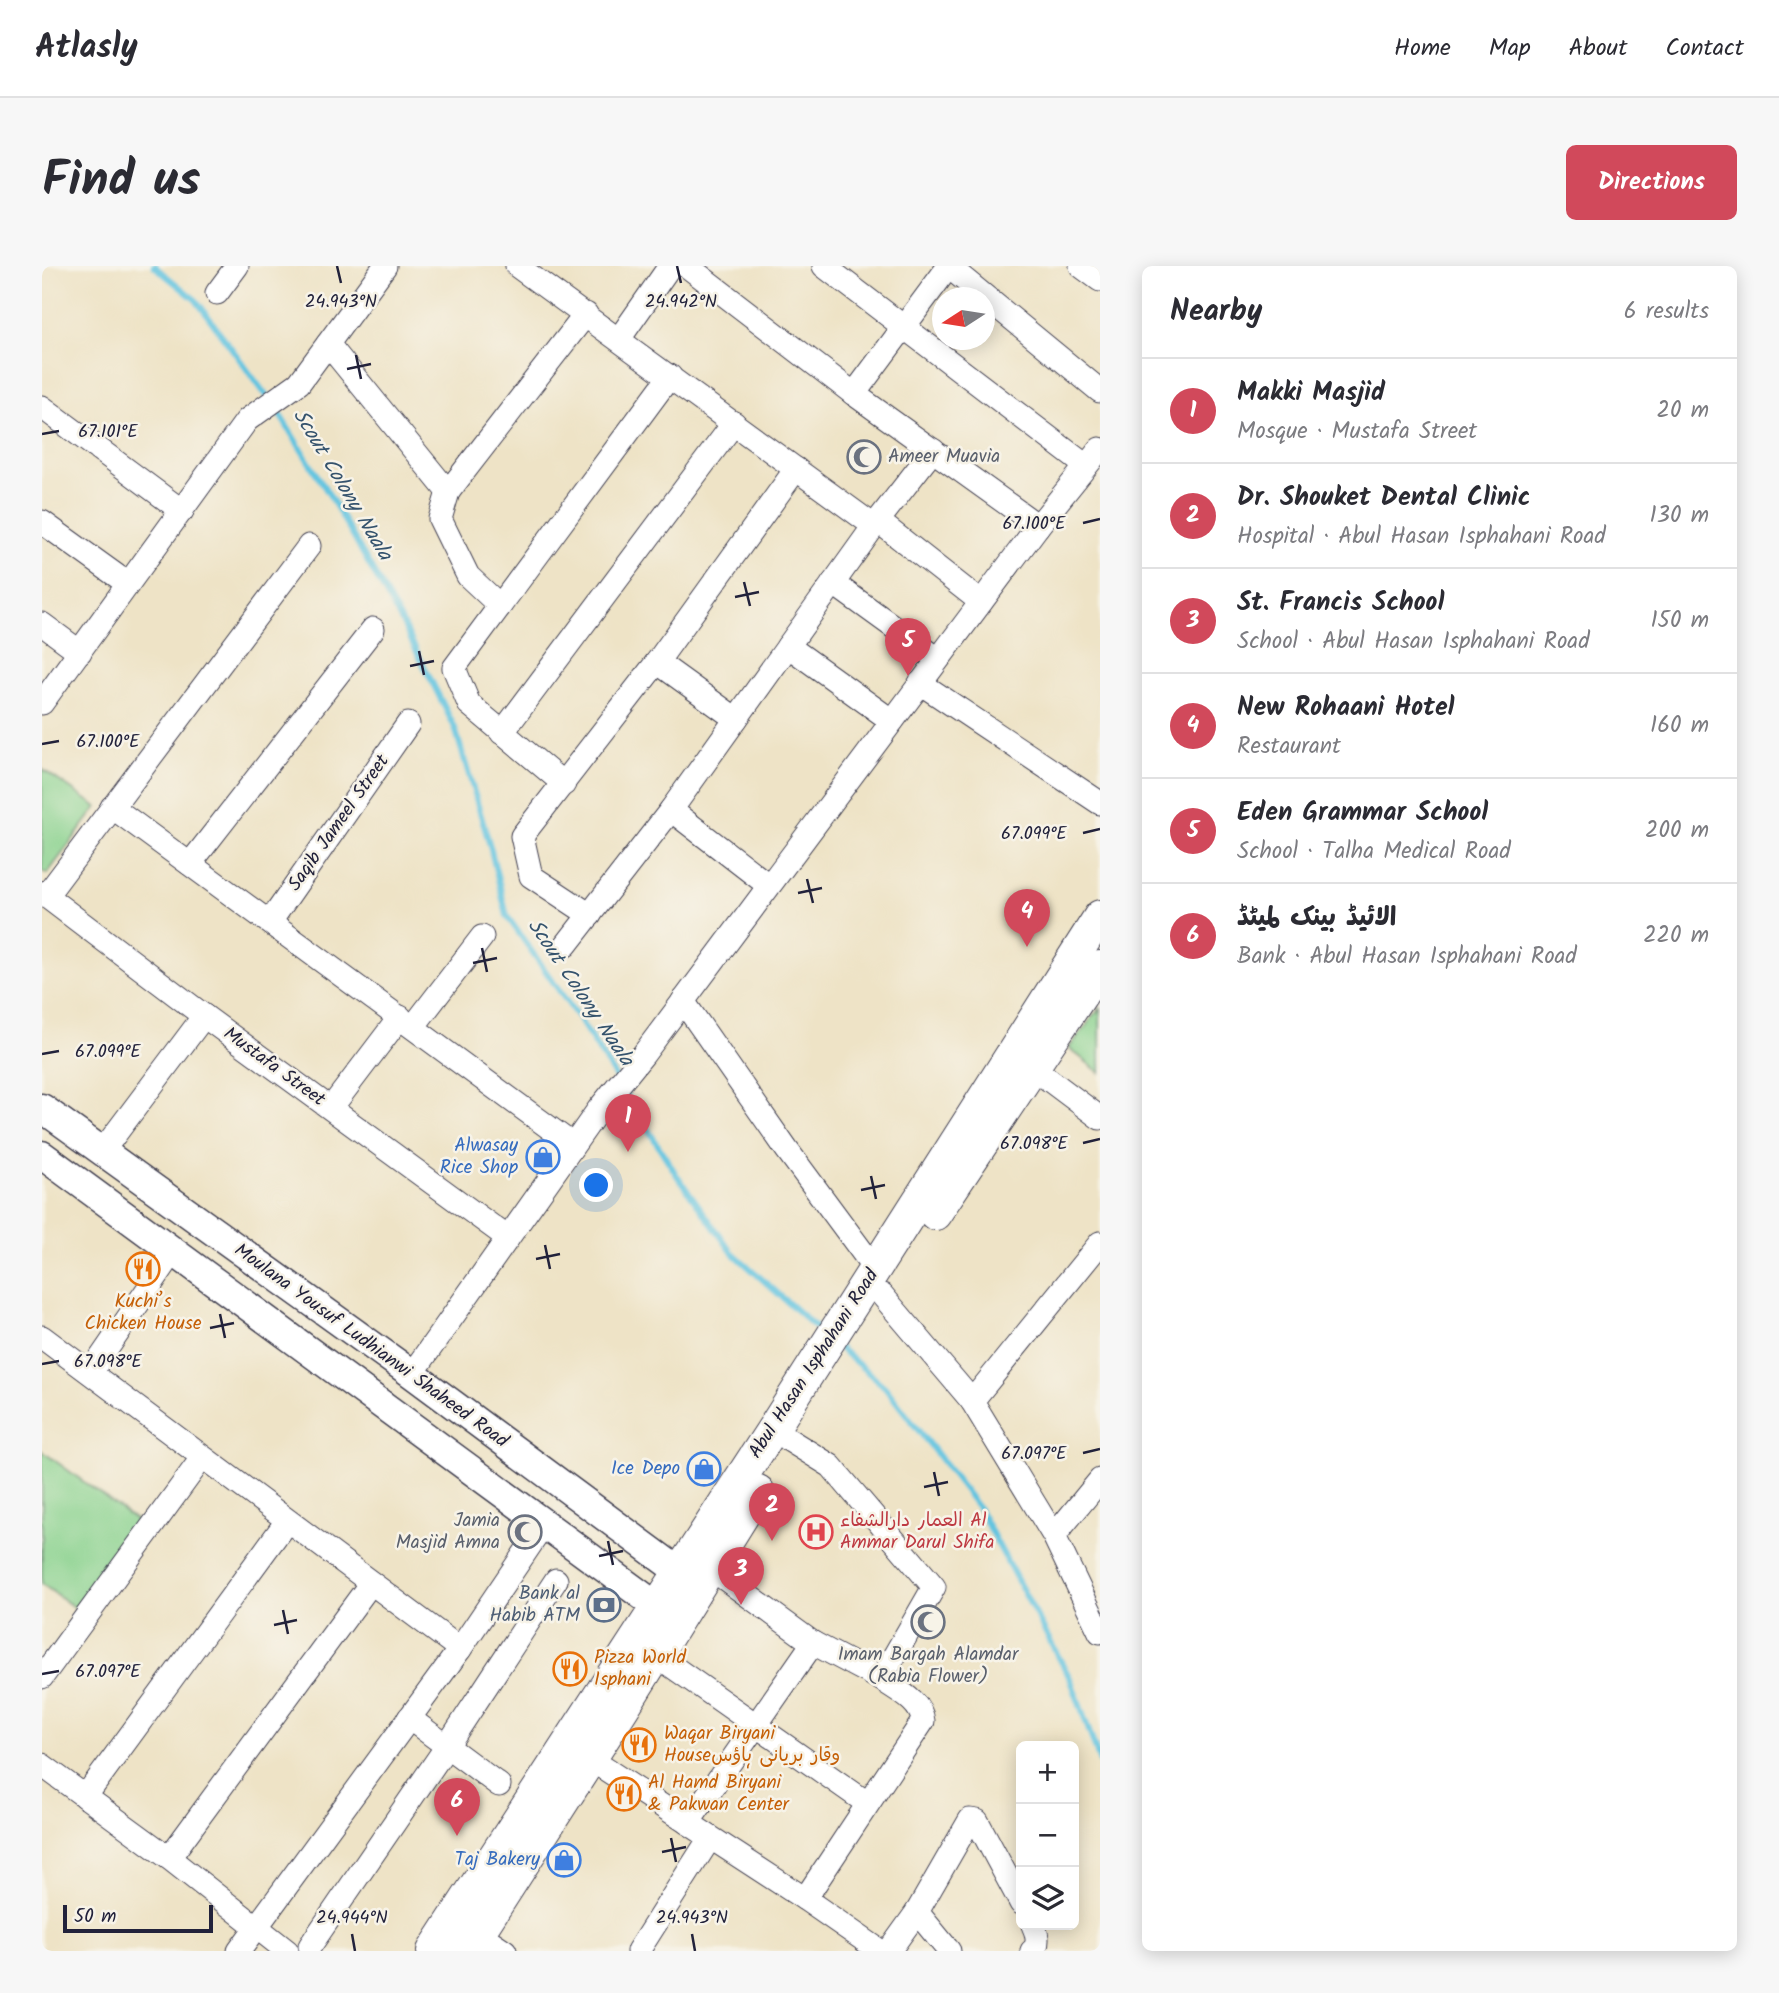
<!DOCTYPE html>
<html lang="en">
<head>
<meta charset="utf-8">
<style>
	:root { --surface:#fff; --page:#f7f7f7; --text:#2b2b33; --muted:#7c7c81; --line:#e1e1e2; --accent:#d1495b }
	body { margin:0; font-family:Kalam,"Playpen Sans Arabic",sans-serif; background:var(--page); color:var(--text) }
	.controls { position:absolute; right:21px; bottom:21px; display:grid; overflow:hidden; border-radius:10px; box-shadow:0 4px 18px #0003 }
	.controls button { width:63px; height:63px; display:grid; place-items:center; padding:0; border:0; border-bottom:2px solid var(--line); background:var(--surface); color:var(--text); font:35px sans-serif }
	.compass { position:absolute; left:890px; top:21px; width:63px; height:63px; border-radius:50%; background:var(--surface); box-shadow:0 4px 18px #0003; rotate:258deg }
	.scale { position:absolute; left:21px; bottom:18px; width:150px; box-sizing:border-box; padding-left:7px; border:4px solid #22223b; border-top:0; font-size:19px; line-height:24px; white-space:nowrap; color:#22223b; -webkit-text-stroke:5px #f7f3e8; paint-order:stroke }
	.you { position:absolute; left:555px; top:920px; width:24px; height:24px; margin:-18px; border:5px solid #fff; border-radius:50%; background:#1a73e8; box-shadow:0 0 0 10px #1a73e833 }
	.badge { display:grid; place-items:center; width:46px; height:46px; border-radius:50%; background:var(--accent); color:#fff; font-size:23px; font-weight:700 }
	.pin { position:absolute; translate:-50% -58px; filter:drop-shadow(0 2px 4px #0008) }
	.pin::after { content:''; position:absolute; top:37px; width:24px; height:21px; background:inherit; clip-path:polygon(0 0,100% 0,50% 100%) }
	.list { margin:0; padding:0; list-style:none }
	h2 { display:flex; justify-content:space-between; align-items:center; height:91px; margin:0; padding:0 28px; font-size:30px }
	h2 small { font-size:23px; font-weight:400; color:var(--muted) }
	.list li { display:grid; grid-template-columns:46px 1fr auto; gap:21px; align-items:center; box-sizing:border-box; height:105px; padding:0 28px; border-top:2px solid var(--line) }
	.list b { display:block; font-size:26px; white-space:nowrap }
	.list p { margin:0; font-size:23px; white-space:nowrap; color:var(--muted) }
	.list em { font-size:23px; font-style:normal; color:var(--muted) }
	.icon { flex:none; width:38px; height:38px; fill:none; stroke:currentColor; stroke-width:2; stroke-linecap:round; stroke-linejoin:round }
	.map { position:relative; flex:none; width:1058px; height:1685px; overflow:hidden; border-radius:10px }
	header { display:flex; align-items:center; gap:42px; box-sizing:border-box; height:98px; padding:0 35px; background:var(--surface); border-bottom:2px solid var(--line) }
	header strong { font-size:33px }
	nav { display:flex; gap:38px; margin-inline-start:auto; font-size:24px }
	.intro { display:flex; align-items:center; justify-content:space-between; box-sizing:border-box; height:168px; padding:0 42px }
	h1 { margin:0; font-size:49px }
	.button { padding:18px 32px; border-radius:10px; background:var(--accent); color:#fff; font-size:24px; font-weight:700 }
	main { display:flex; gap:42px; padding:0 42px }
	aside { flex:1; background:var(--surface); border-radius:10px; box-shadow:0 4px 18px #0003 }
	.map>svg:first-child { display:block }
	.green { fill:#89d28e; stroke:#567a64; stroke-width:2 }
	.lines { fill:none; stroke-linecap:round; stroke-linejoin:round }
	.stream { stroke:#62c4e0; stroke-width:6 }
	.minor-casing { stroke:#413f50; stroke-width:25 }
	.tertiary-casing { stroke:#413f50; stroke-width:31 }
	.secondary-casing { stroke:#413f50; stroke-width:34 }
	.minor { stroke:#fff; stroke-width:23 }
	.tertiary { stroke:#fff; stroke-width:28 }
	.secondary { stroke:#fff; stroke-width:32 }
	.ticks { fill:none; stroke:#22223b; stroke-width:2.5 }
	.labels { text-anchor:middle; dominant-baseline:central; stroke-width:5; stroke-linejoin:round; paint-order:stroke }
	.worship-label { font-size:19px; fill:#5b616d; stroke:#f7f3e8; text-anchor:start }
	.street-label { font-size:19px; fill:#22223b; stroke:#f7f3e8 }
	.shop-label { font-size:19px; fill:#366cbe; stroke:#f7f3e8; text-anchor:end }
	.food-label { font-size:19px; fill:#c56008; stroke:#f7f3e8; text-anchor:start }
	.health-label { font-size:19px; fill:#be3a42; stroke:#f7f3e8; text-anchor:start }
	.service-label { font-size:19px; fill:#4e5e75; stroke:#f7f3e8; text-anchor:end }
	.water-label { font-size:21px; font-style:italic; fill:#35536d; stroke:#f7f3e8 }
	.ticks-label { font-size:18px; text-anchor:middle; fill:#22223b; stroke:#f7f3e8; stroke-width:5; stroke-linejoin:round; paint-order:stroke }
</style>
</head>
<body>
<header>
<strong>Atlasly</strong>
<nav><a>Home</a><a>Map</a><a>About</a><a>Contact</a></nav>
</header>
<div class="intro"><h1>Find us</h1><a class="button">Directions</a></div>
<main>
<div class="map">
<svg width="1058" height="1685" viewBox="0 0 1058 1685">
	<rect width="100%" height="100%" fill="#f7f3e8"/>
	<filter id="ink" filterUnits="userSpaceOnUse"><feTurbulence type="fractalNoise" baseFrequency=".0143" numOctaves="2"/><feDisplacementMap in="SourceGraphic" scale="14" xChannelSelector="R" yChannelSelector="G"/><feConvolveMatrix kernelMatrix="1 2 1 2 8 2 1 2 1" color-interpolation-filters="sRGB"/></filter>
	<filter id="wash" filterUnits="userSpaceOnUse"><feTurbulence type="fractalNoise" baseFrequency=".00686" numOctaves="4" result="noise"/><feDisplacementMap in="SourceGraphic" scale="28" xChannelSelector="R" yChannelSelector="G"/><feGaussianBlur stdDeviation="1.57" result="paint"/><feColorMatrix in="noise" values="0 0 0 0 0 0 0 0 0 0 0 0 0 0 0 0 0 1.4 0 .05"/><feComposite in="paint" operator="in"/></filter>
	<g filter="url(#wash)">
		<rect width="100%" height="100%" fill="#eee3c6"/>
		<g class="green">
			<polygon points="0,503 55,541 5,608 0,605"/>
			<polygon points="1058,742 1058,807 1027,782"/>
			<polygon points="0,1185 96,1256 33,1342 0,1318"/>
		</g>
		<g class="lines">
			<g class="stream">
				<polyline points="112,0 154,34 226,132"/>
				<polyline points="233,141 288,230 360,356 413,462 448,580 465,650 537,753 574,812"/>
				<polyline points="580,822 636,911 690,986 782,1069"/>
				<polyline points="796,1081 843,1121 937,1243 1029,1414 1058,1496"/>
			</g>
		</g>
	</g>
	<g filter="url(#ink)">
		<g class="lines">
			<defs>
				<g id="minor">
					<polyline points="475,0 832,260"/>
					<polyline points="645,0 812,128 996,260"/>
					<polyline points="782,0 1044,200"/>
					<polyline points="906,0 1058,125"/>
					<polyline points="1039,0 1058,14"/>
					<polyline points="175,27 195,0"/>
					<polyline points="577,73 628,0"/>
					<polyline points="286,78 406,226 544,48"/>
					<polyline points="812,128 907,0"/>
					<polyline points="0,141 140,245"/>
					<polyline points="406,226 398,253 426,310 458,340"/>
					<polyline points="836,255 939,336"/>
					<polyline points="0,256 86,318"/>
					<polyline points="791,317 896,393"/>
					<polyline points="0,358 38,386"/>
					<polyline points="746,380 850,455"/>
					<polyline points="615,396 694,453"/>
					<polyline points="878,417 1058,537"/>
					<polyline points="0,437 205,154 257,117 343,0"/>
					<polyline points="460,467 692,157"/>
					<polyline points="522,518 427,438 412,402 628,110"/>
					<polyline points="70,541 531,879"/>
					<polyline points="629,544 726,619"/>
					<polyline points="148,598 331,363"/>
					<polyline points="0,627 162,750 466,972"/>
					<polyline points="4,630 267,280"/>
					<polyline points="548,649 489,610 480,570 615,396 754,203"/>
					<polyline points="228,656 366,458"/>
					<polyline points="524,679 629,544 832,260 891,184"/>
					<polyline points="641,735 745,884 833,1003"/>
					<polyline points="371,761 440,671"/>
					<polyline points="990,801 1058,852"/>
					<polyline points="289,842 358,751"/>
					<polyline points="59,887 162,750"/>
					<polyline points="840,1029 930,1135 1012,1270 1058,1366"/>
					<polyline points="0,1071 418,1383"/>
					<polyline points="49,1106 132,985"/>
					<polyline points="370,1108 557,843 601,789 996,260 1058,183"/>
					<polyline points="930,1135 1058,977"/>
					<polyline points="1012,1270 1058,1214"/>
					<polyline points="668,1302 771,1377 839,1413 892,1321 789,1200 747,1174"/>
					<polyline points="614,1389 825,1537"/>
					<polyline points="0,1411 160,1192"/>
					<polyline points="367,1452 457,1519"/>
					<polyline points="548,1493 763,1633 838,1685"/>
					<polyline points="0,1499 127,1592 245,1685"/>
					<polyline points="43,1531 245,1255"/>
					<polyline points="646,1557 771,1377"/>
					<polyline points="127,1592 329,1317"/>
					<path d="M763 1633 881 1455C879 1435 854 1424 839 1413"/>
					<polyline points="875,1646 907,1685"/>
					<polyline points="436,1667 463,1685"/>
					<polyline points="268,1680 405,1480 514,1314"/>
					<polyline points="197,1685 418,1383 503,1257"/>
					<polyline points="596,1685 668,1572"/>
					<polyline points="847,1685 875,1646 928,1554 935,1555 979,1637"/>
					<path d="M990 1685C998 1679 995 1667 991 1659"/>
				</g>
				<g id="tertiary">
					<polyline points="0,842 370,1108 654,1318"/>
					<polyline points="0,889 632,1353"/>
				</g>
				<g id="secondary">
					<polyline points="893,948 1058,701"/>
					<polyline points="391,1685 734,1158 1058,650"/>
					<polyline points="425,1685 581,1442 716,1225"/>
				</g>
			</defs>
			<use href="#minor" class="minor-casing"/>
			<use href="#tertiary" class="tertiary-casing"/>
			<use href="#secondary" class="secondary-casing"/>
			<use href="#minor" class="minor"/>
			<use href="#tertiary" class="tertiary"/>
			<use href="#secondary" class="secondary"/>
		</g>
	</g>
	<path class="ticks" d="M295 0 299 17M635 0 639 17M314 89 319 113M305 103 329 98M0 168 17 165M1041 257 1058 253M702 316 708 340M693 331 717 326M377 385 382 409M368 400 392 395M0 478 17 475M1041 567 1058 563M765 613 771 637M756 627 780 622M440 682 445 706M431 697 455 692M0 788 17 785M1041 877 1058 873M829 910 834 933M819 924 843 919M503 979 508 1003M494 993 518 988M178 1048 183 1072M168 1062 192 1057M0 1098 17 1095M1041 1187 1058 1183M892 1206 897 1230M882 1221 906 1216M566 1275 571 1299M557 1290 581 1285M241 1344 246 1368M232 1359 255 1354M0 1408 17 1405M629 1572 634 1596M620 1586 644 1581M310 1668 313 1685M650 1668 653 1685"/>
	<defs>
		<symbol id="mosque-ring" viewBox="-11 -11 22 22"><circle r="9.5" fill="#f7f3e8" stroke="#6b7280" stroke-width="1.5"/><path d="M3.5-4.9A6 6 0 1 0 3.5 4.9A5 5 0 1 1 3.5-4.9Z" fill="#6b7280"/></symbol>
		<symbol id="shop-ring" viewBox="-11 -11 22 22"><circle r="9.5" fill="#f7f3e8" stroke="#3f7fe0" stroke-width="1.5"/><path d="M-5-2.5h2.3a2.7 3.5 0 0 1 5.4 0H5L5.5 6h-11ZM-1.5-2.5h3a1.5 2.3 0 0 0-3 0Z" fill="#3f7fe0"/></symbol>
		<symbol id="restaurant-ring" viewBox="-11 -11 22 22"><circle r="9.5" fill="#f7f3e8" stroke="#e8710a" stroke-width="1.5"/><path d="M-5-6h1v4h1v-4h1v4h1v-4h1v5L-1.5 .5V6h-2V.5L-5-1ZM5-6V6H3V1.5H1.5Q1.5-4 5-6Z" fill="#e8710a"/></symbol>
		<symbol id="hospital-ring" viewBox="-11 -11 22 22"><circle r="9.5" fill="#f7f3e8" stroke="#e0444e" stroke-width="1.5"/><path d="M-5-5h3v3.5h4V-5h3V5h-3V1.5h-4V5h-3Z" fill="#e0444e"/></symbol>
		<symbol id="bank-ring" viewBox="-11 -11 22 22"><circle r="9.5" fill="#f7f3e8" stroke="#5c6f8a" stroke-width="1.5"/><path d="M-6-4H6V4H-6ZM0-2.3a2.3 2.3 0 1 0 0 4.6a2.3 2.3 0 1 0 0-4.6Z" fill="#5c6f8a"/></symbol>
	</defs>
	<g fill-rule="evenodd">
		<use href="#mosque-ring" x="803" y="172" width="38" height="38"/>
		<use href="#shop-ring" x="482" y="872" width="38" height="38"/>
		<use href="#restaurant-ring" x="82" y="984" width="38" height="38"/>
		<use href="#shop-ring" x="643" y="1184" width="38" height="38"/>
		<use href="#mosque-ring" x="464" y="1247" width="38" height="38"/>
		<use href="#hospital-ring" x="755" y="1247" width="38" height="38"/>
		<use href="#bank-ring" x="543" y="1320" width="38" height="38"/>
		<use href="#mosque-ring" x="867" y="1337" width="38" height="38"/>
		<use href="#restaurant-ring" x="509" y="1384" width="38" height="38"/>
		<use href="#restaurant-ring" x="578" y="1460" width="38" height="38"/>
		<use href="#restaurant-ring" x="563" y="1509" width="38" height="38"/>
		<use href="#shop-ring" x="503" y="1575" width="38" height="38"/>
	</g>
	<g class="labels">
		<g class="worship-label">
			<text x="846" y="191">Ameer Muavia</text>
			<text x="458" y="1255" text-anchor="end">Jamia<tspan x="458" dy="22">Masjid Amna</tspan></text>
			<text x="886" y="1389" text-anchor="middle">Imam Bargah Alamdar<tspan x="886" dy="22">(Rabia Flower)</tspan></text>
		</g>
		<g class="street-label">
			<text transform="translate(297 557) rotate(-55)">Saqib Jameel Street</text>
			<text transform="translate(232 801) rotate(36)">Mustafa Street</text>
			<text transform="translate(329 1080) rotate(36)">Moulana Yousuf Ludhianwi Shaheed Road</text>
			<text transform="translate(772 1098) rotate(-57)">Abul Hasan Isphahani Road</text>
		</g>
		<g class="shop-label">
			<text x="476" y="880">Alwasay<tspan x="476" dy="22">Rice Shop</tspan></text>
			<text x="638" y="1203">Ice Depo</text>
			<text x="498" y="1594">Taj Bakery</text>
		</g>
		<g class="food-label">
			<text x="101" y="1036" text-anchor="middle">Kuchi’s<tspan x="101" dy="22">Chicken House</tspan></text>
			<text x="552" y="1392">Pizza World<tspan x="552" dy="22">Isphani</tspan></text>
			<text x="622" y="1468">Waqar Biryani<tspan x="622" dy="22">Houseوقار بریانی ہاؤس</tspan></text>
			<text x="606" y="1517">Al Hamd Biryani<tspan x="606" dy="22">&amp; Pakwan Center</tspan></text>
		</g>
		<g class="health-label">
			<text x="798" y="1255">العمار دارالشفاء Al<tspan x="798" dy="22">Ammar Darul Shifa</tspan></text>
		</g>
		<g class="service-label">
			<text x="538" y="1328">Bank al<tspan x="538" dy="22">Habib ATM</tspan></text>
		</g>
		<g class="water-label">
			<text transform="translate(300 219) rotate(59)">Scout Colony Naala</text>
			<text transform="translate(538 727) rotate(56)">Scout Colony Naala</text>
		</g>
	</g>
	<g class="ticks-label">
		<text x="299" y="41">24.943°N</text>
		<text x="639" y="41">24.942°N</text>
		<text x="66" y="171">67.101°E</text>
		<text x="992" y="263">67.100°E</text>
		<text x="66" y="481">67.100°E</text>
		<text x="992" y="573">67.099°E</text>
		<text x="66" y="791">67.099°E</text>
		<text x="992" y="883">67.098°E</text>
		<text x="66" y="1101">67.098°E</text>
		<text x="992" y="1193">67.097°E</text>
		<text x="66" y="1411">67.097°E</text>
		<text x="310" y="1657">24.944°N</text>
		<text x="650" y="1657">24.943°N</text>
	</g>
</svg>
<div class="controls">
<button>+</button>
<button>−</button>
<button><svg class="icon" aria-label="layers" viewBox="0 0 24 24"><path d="M12 4l9 5-9 5-9-5zM3 14l9 5 9-5"/></svg></button>
</div>
<svg class="compass" viewBox="-18 -18 36 36"><path d="M0-13l5 13h-10z" fill="#e53935"/><path d="M0 13l5-13h-10z" fill="#7c7c81"/></svg>
<div class="scale">50 m</div>
<div class="you"></div>
<div class="pin badge" style="left:586px;top:886px">1</div>
<div class="pin badge" style="left:730px;top:1275px">2</div>
<div class="pin badge" style="left:699px;top:1339px">3</div>
<div class="pin badge" style="left:985px;top:681px">4</div>
<div class="pin badge" style="left:866px;top:410px">5</div>
<div class="pin badge" style="left:415px;top:1570px">6</div>
</div>
<aside>
<h2>Nearby<small>6 results</small></h2>
<ul class="list">
<li><span class="badge">1</span><div><b>Makki Masjid</b><p>Mosque · Mustafa Street</p></div><em>20 m</em></li>
<li><span class="badge">2</span><div><b>Dr. Shouket Dental Clinic</b><p>Hospital · Abul Hasan Isphahani Road</p></div><em>130 m</em></li>
<li><span class="badge">3</span><div><b>St. Francis School</b><p>School · Abul Hasan Isphahani Road</p></div><em>150 m</em></li>
<li><span class="badge">4</span><div><b>New Rohaani Hotel</b><p>Restaurant</p></div><em>160 m</em></li>
<li><span class="badge">5</span><div><b>Eden Grammar School</b><p>School · Talha Medical Road</p></div><em>200 m</em></li>
<li><span class="badge">6</span><div><b>الائیڈ بینک لمیٹڈ</b><p>Bank · Abul Hasan Isphahani Road</p></div><em>220 m</em></li>
</ul>
</aside>
</main>
</body>
</html>
